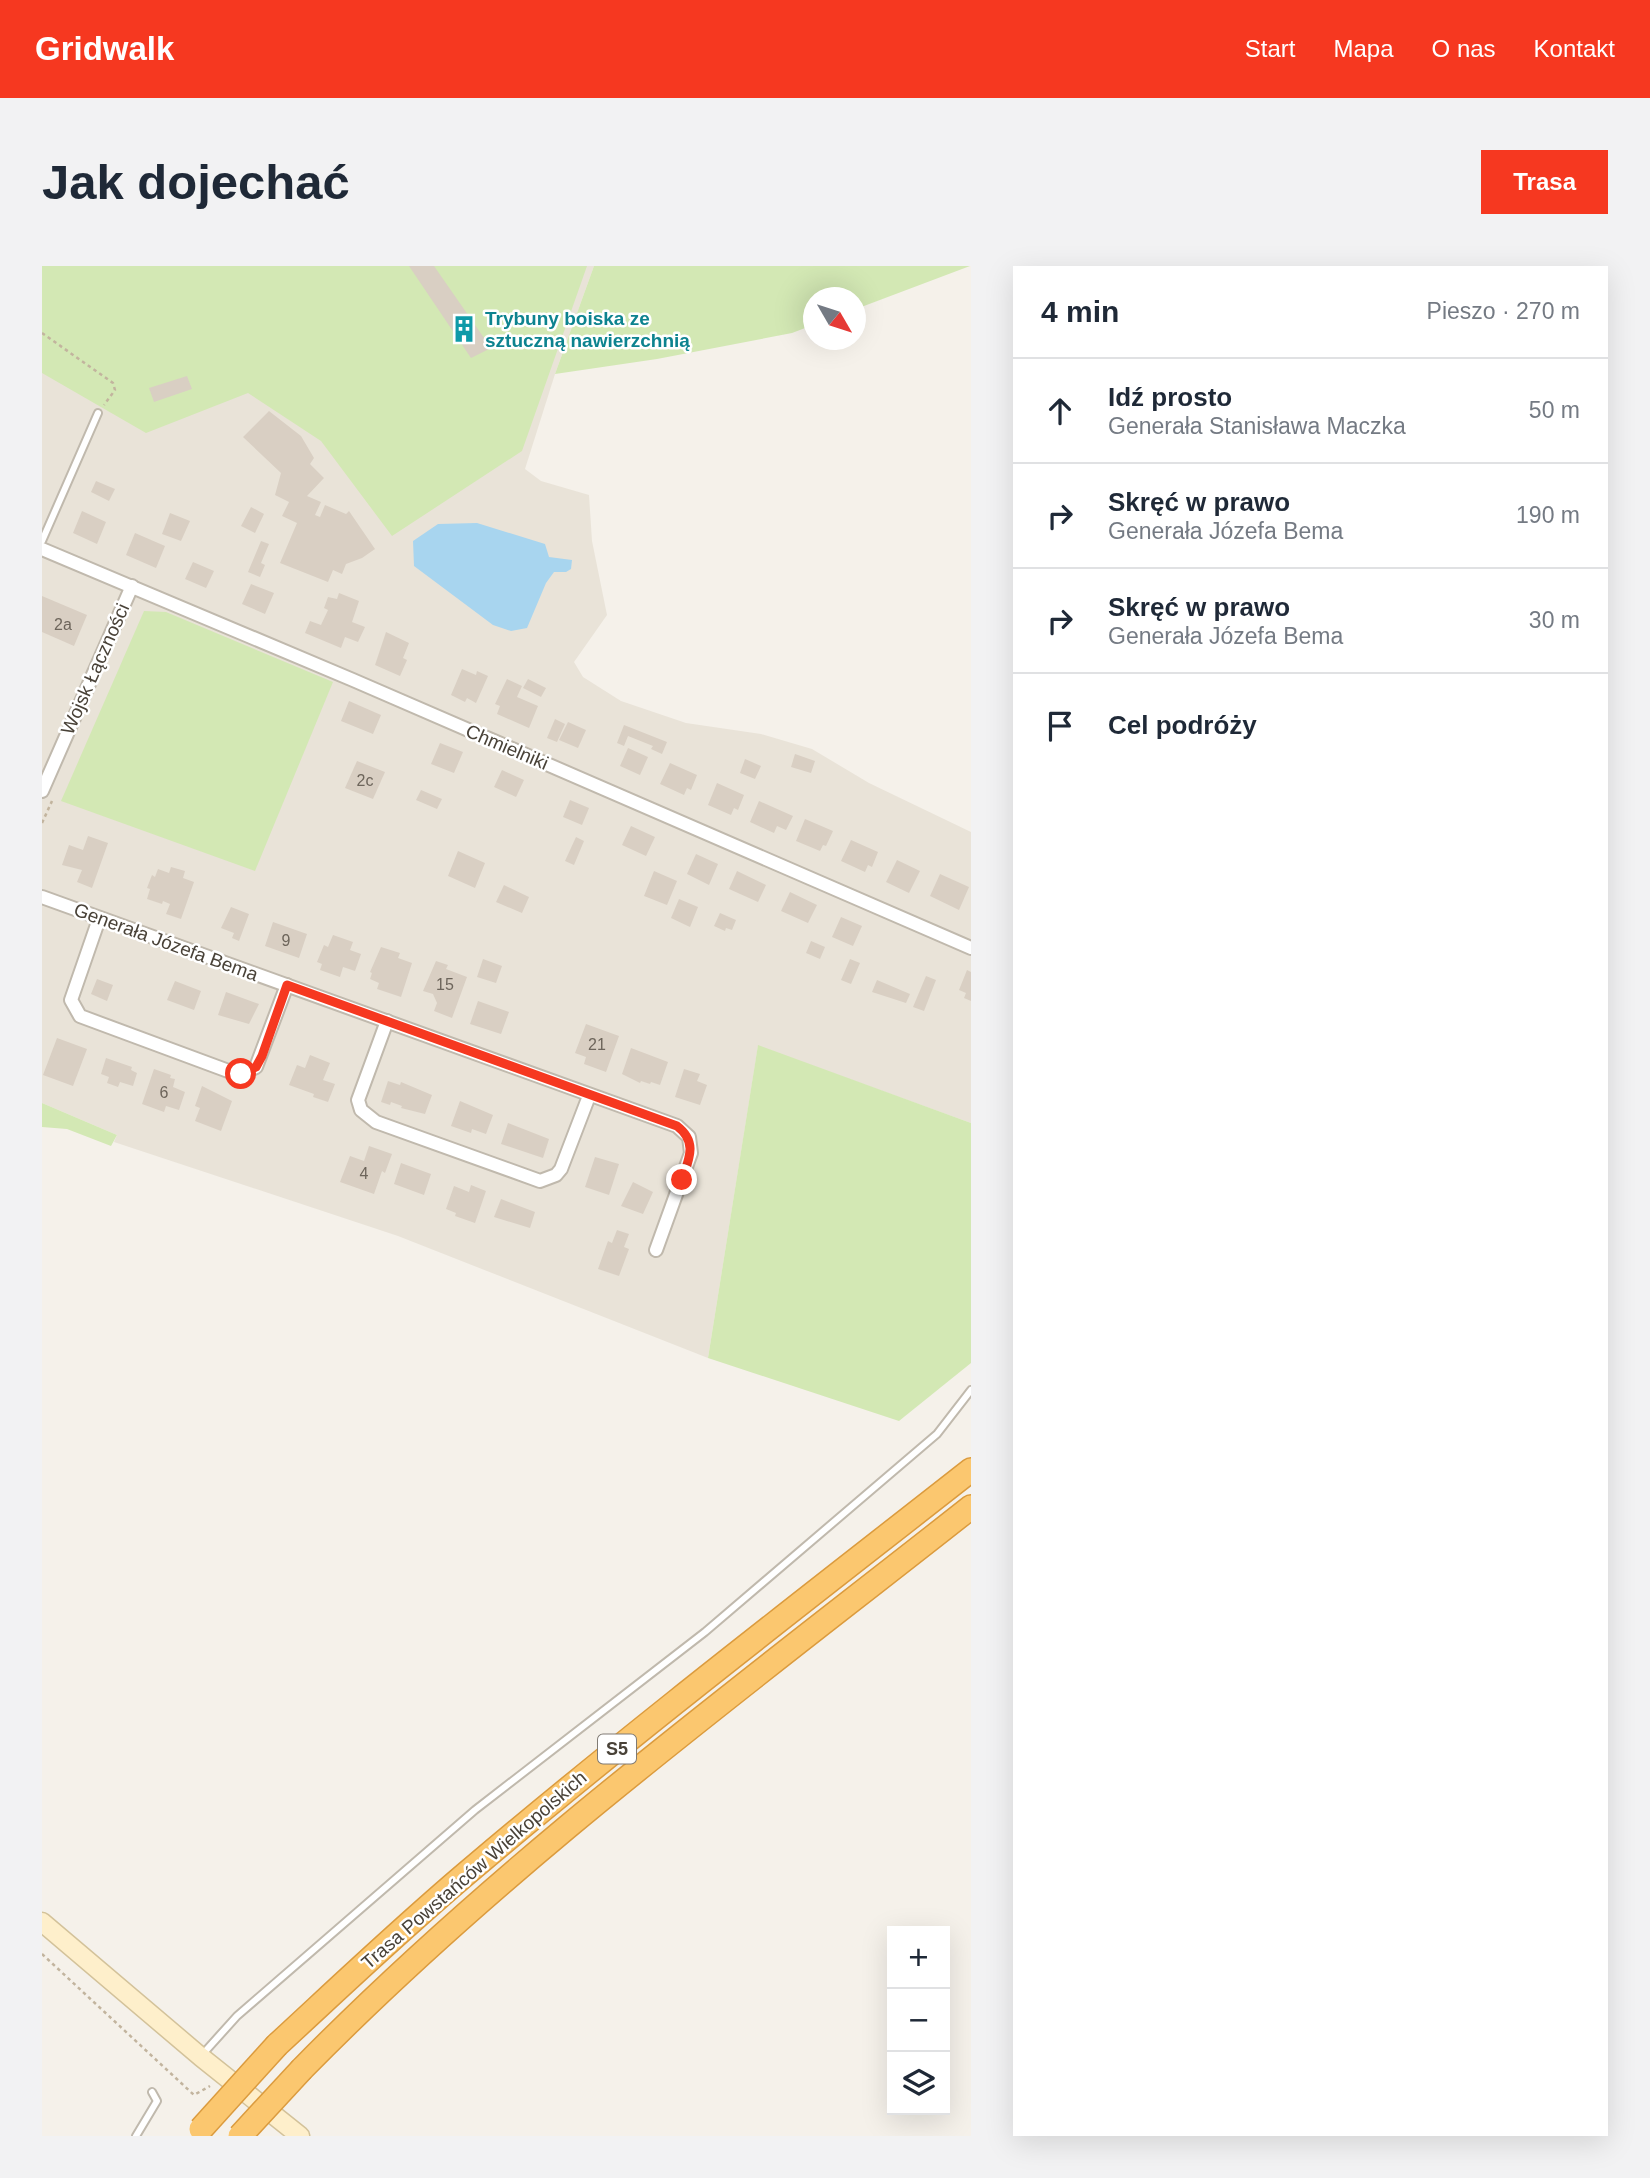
<!DOCTYPE html>
<html lang="pl">
<head>
<meta charset="utf-8">
<style>
	:root { --surface:#fff; --page:#f2f2f3; --text:#1f2937; --muted:#747a83; --line:#e0e1e3; --accent:#f63820 }
	body { margin:0; font-family:Helvetica,sans-serif; background:var(--page); color:var(--text) }
	.controls { position:absolute; right:21px; bottom:21px; display:grid; overflow:hidden; border-radius:0px; box-shadow:0 7px 28px #0002 }
	.controls button { width:63px; height:63px; display:grid; place-items:center; padding:0; border:0; border-bottom:2px solid var(--line); background:var(--surface); color:var(--text); font:35px sans-serif }
	.compass { position:absolute; left:761px; top:21px; width:63px; height:63px; border-radius:50%; background:var(--surface); box-shadow:0 7px 28px #0002; rotate:129deg }
	.stop { position:absolute; width:21px; height:21px; margin:-16px; border:5px solid #f63820; border-radius:50%; background:#fff }
	.stop.end { background:#f63820; border-color:#fff; box-shadow:0 2px 7px #0008 }
	.list { margin:0; padding:0; list-style:none }
	h2 { display:flex; justify-content:space-between; align-items:center; height:91px; margin:0; padding:0 28px; font-size:30px }
	h2 small { font-size:23px; font-weight:400; color:var(--muted) }
	.list li { display:grid; grid-template-columns:46px 1fr auto; gap:21px; align-items:center; box-sizing:border-box; height:105px; padding:0 28px; border-top:2px solid var(--line) }
	.list b { display:block; font-size:26px; white-space:nowrap }
	.list p { margin:0; font-size:23px; white-space:nowrap; color:var(--muted) }
	.list em { font-size:23px; font-style:normal; color:var(--muted) }
	.icon { flex:none; width:38px; height:38px; fill:none; stroke:currentColor; stroke-width:2; stroke-linecap:round; stroke-linejoin:round }
	.map { position:relative; flex:none; width:929px; height:1870px; overflow:hidden; border-radius:0px }
	header { display:flex; align-items:center; gap:42px; box-sizing:border-box; height:98px; padding:0 35px; background:var(--accent); color:#fff }
	header strong { font-size:33px }
	nav { display:flex; gap:38px; margin-inline-start:auto; font-size:24px }
	.intro { display:flex; align-items:center; justify-content:space-between; box-sizing:border-box; height:168px; padding:0 42px }
	h1 { margin:0; font-size:49px }
	.button { padding:18px 32px; border-radius:0px; background:var(--accent); color:#fff; font-size:24px; font-weight:700 }
	main { display:flex; gap:42px; padding:0 42px }
	aside { flex:1; background:var(--surface); border-radius:0px; box-shadow:0 7px 28px #0002 }
	.map>svg:first-child { display:block }
	.residential { fill:#e9e3d8 }
	.green { fill:#d3e8b4 }
	.water { fill:#a8d5ef }
	.building { fill:#d9cfc3 }
	.lines { fill:none; stroke-linecap:round; stroke-linejoin:round }
	.service-casing { stroke:#c0b9ad; stroke-width:10 }
	.minor-casing { stroke:#c0b9ad; stroke-width:16 }
	.secondary-casing { stroke:#d3c29a; stroke-width:21 }
	.motorway-casing { stroke:#db9b3e; stroke-width:26 }
	.path { stroke:#c2b49e; stroke-width:2.5; stroke-dasharray:3.5 3.5; stroke-linecap:butt }
	.service { stroke:#fff; stroke-width:6 }
	.minor { stroke:#fff; stroke-width:12 }
	.secondary { stroke:#feefcb; stroke-width:18 }
	.motorway { stroke:#fbc76f; stroke-width:23 }
	.motorway-bridge-casing { stroke:#db9b3e; stroke-width:26; stroke-linecap:butt }
	.motorway-bridge { stroke:#fbc76f; stroke-width:23 }
	.route { stroke:#f63820; stroke-width:9 }
	.labels { text-anchor:middle; dominant-baseline:central; stroke-width:5; stroke-linejoin:round; paint-order:stroke }
	.number-label { font-size:16px; fill:#6d655b }
	.shield { fill:#fff; stroke:#807b74; stroke-width:2 }
	.shield-label { font-size:18px; font-weight:bold; fill:#494238 }
	.culture-label { font-size:19px; font-weight:bold; fill:#0d838f; stroke:#fff; text-anchor:start }
	.street-label { font-size:19px; fill:#494238; stroke:#fff }
</style>
</head>
<body>
<header>
<strong>Gridwalk</strong>
<nav><a>Start</a><a>Mapa</a><a>O nas</a><a>Kontakt</a></nav>
</header>
<div class="intro"><h1>Jak dojechać</h1><a class="button">Trasa</a></div>
<main>
<div class="map">
<svg width="929" height="1870" viewBox="0 0 929 1870">
	<rect width="100%" height="100%" fill="#f5f1ea"/>
	<polygon class="residential" points="0,0 552,0 513,108 483,203 499,215 547,229 550,275 565,349 532,396 541,411 579,435 644,457 719,468 770,483 827,517 929,566 929,857 716,780 666,1092 356,970 72,876 75,869 0,837"/>
	<g class="green">
		<polygon points="0,0 545,0 480,185 350,270 279,175 206,127 104,167 0,107"/>
		<polygon points="552,0 928,0 814,43 814,32 772,32 771,59 750,67 615,93 513,108"/>
		<polygon points="102,345 124,346 291,416 213,605 19,535"/>
		<polygon points="716,779 929,857 929,1097 857,1155 666,1092"/>
		<polygon points="0,837 75,869 69,880 25,863 0,861"/>
	</g>
	<polygon class="water" points="435,257 503,278 507,291 530,294 529,303 524,306 512,306 504,317 485,362 469,365 451,359 372,300 371,275 396,258"/>
	<g class="building">
		<polygon points="367,0 392,0 449,82 429,92"/>
		<polygon points="145,110 150,123 112,136 107,122"/>
		<polygon points="227,145 259,170 272,192 268,198 282,212 265,230 279,236 273,249 278,251 283,239 304,248 307,245 333,283 320,292 304,298 300,308 291,304 286,316 238,297 255,257 240,250 247,236 233,229 239,207 201,171"/>
		<polygon points="54,215 73,223 67,235 49,226"/>
		<polygon points="209,241 222,248 213,267 199,260"/>
		<polygon points="40,245 64,256 55,278 31,267"/>
		<polygon points="128,247 148,255 139,275 120,268"/>
		<polygon points="93,267 123,280 114,302 84,289"/>
		<polygon points="219,275 227,278 219,297 223,299 218,311 206,306"/>
		<polygon points="151,296 172,305 164,322 143,313"/>
		<polygon points="209,318 232,327 223,348 200,338"/>
		<polygon points="297,327 317,335 310,356 323,361 316,376 303,371 299,382 263,367 268,355 279,359 286,344 282,342 286,331 295,333"/>
		<polygon points="0,330 45,349 32,380 0,366"/>
		<polygon points="344,366 367,377 361,392 365,394 358,410 333,399"/>
		<polygon points="420,403 434,409 435,405 446,410 434,437 425,432 423,436 409,429"/>
		<polygon points="465,413 480,420 475,431 496,440 487,462 455,448 458,440 453,438"/>
		<polygon points="486,413 504,422 499,431 481,422"/>
		<polygon points="307,435 339,449 331,468 299,455"/>
		<polygon points="513,453 523,458 515,476 505,472"/>
		<polygon points="526,456 544,464 536,482 517,474"/>
		<polygon points="582,459 625,476 620,488 609,483 611,480 586,470 582,480 575,477"/>
		<polygon points="398,477 421,486 412,507 389,498"/>
		<polygon points="586,482 606,491 598,509 578,500"/>
		<polygon points="753,488 773,495 769,507 749,501"/>
		<polygon points="703,493 719,500 713,513 698,507"/>
		<polygon points="315,495 343,506 331,533 303,522"/>
		<polygon points="628,497 655,509 649,524 645,522 642,529 618,518"/>
		<polygon points="460,504 482,514 474,531 452,521"/>
		<polygon points="675,517 702,529 696,544 692,542 689,549 666,539"/>
		<polygon points="379,524 400,533 395,543 374,534"/>
		<polygon points="528,534 547,542 540,559 521,551"/>
		<polygon points="717,535 751,550 744,564 735,560 732,567 708,556"/>
		<polygon points="763,553 791,565 784,580 781,579 778,585 754,575"/>
		<polygon points="589,560 613,571 604,590 580,579"/>
		<polygon points="46,570 66,577 50,622 35,616 40,604 20,599 27,579 41,584"/>
		<polygon points="534,571 542,575 532,599 523,595"/>
		<polygon points="809,574 836,586 830,601 826,599 823,606 799,595"/>
		<polygon points="416,585 443,597 433,622 406,610"/>
		<polygon points="654,588 676,598 667,619 645,608"/>
		<polygon points="855,594 878,605 867,627 844,616"/>
		<polygon points="129,601 143,605 141,612 152,616 139,653 124,648 128,638 121,635 120,638 105,633 108,623 105,622 110,609 113,611 116,603 127,607"/>
		<polygon points="612,605 635,615 625,639 602,630"/>
		<polygon points="695,605 724,619 716,636 687,623"/>
		<polygon points="898,608 927,621 917,644 888,630"/>
		<polygon points="462,619 487,631 480,647 454,636"/>
		<polygon points="748,626 775,639 766,657 739,645"/>
		<polygon points="637,633 656,641 648,661 629,652"/>
		<polygon points="189,641 207,648 197,675 190,672 192,667 179,662"/>
		<polygon points="678,647 694,654 690,664 684,662 683,665 672,660"/>
		<polygon points="799,651 820,660 811,680 790,671"/>
		<polygon points="231,656 265,668 257,692 223,680"/>
		<polygon points="291,669 311,676 308,684 319,688 313,705 301,701 298,711 278,704 280,698 275,696 282,679 286,681"/>
		<polygon points="769,675 783,681 778,693 764,687"/>
		<polygon points="339,681 358,687 356,692 370,697 359,731 335,723 337,717 328,713 330,707 328,706"/>
		<polygon points="441,693 460,700 454,717 435,711"/>
		<polygon points="808,693 818,697 809,718 799,714"/>
		<polygon points="394,695 406,699 404,703 425,711 410,752 392,745 395,737 391,728 381,725"/>
		<polygon points="925,704 929,706 929,735 922,732 924,727 917,724"/>
		<polygon points="884,710 894,714 882,745 871,741"/>
		<polygon points="55,713 71,719 65,735 49,728"/>
		<polygon points="835,714 868,728 864,737 830,726"/>
		<polygon points="133,715 159,725 152,744 125,734"/>
		<polygon points="184,726 217,738 207,758 176,749"/>
		<polygon points="436,735 467,746 459,768 428,758"/>
		<polygon points="544,758 577,770 564,806 542,798 544,791 533,787"/>
		<polygon points="15,772 45,783 31,820 1,809"/>
		<polygon points="589,782 626,796 618,819 609,816 608,818 599,815 598,817 580,808"/>
		<polygon points="268,789 288,797 281,814 293,818 286,836 271,831 272,828 247,819 255,799 263,802"/>
		<polygon points="64,792 90,801 89,804 95,807 91,820 78,816 76,821 65,817 67,811 59,808"/>
		<polygon points="112,803 129,809 128,812 133,813 131,821 143,826 137,844 124,840 122,846 100,838"/>
		<polygon points="642,803 658,808 655,815 665,819 658,839 633,831"/>
		<polygon points="346,815 358,819 359,816 390,829 383,848 359,842 360,840 349,836 348,839 339,836"/>
		<polygon points="160,820 190,835 179,865 153,855 158,842 153,840"/>
		<polygon points="418,835 451,849 444,868 430,863 429,867 409,860"/>
		<polygon points="466,857 507,873 501,892 459,878"/>
		<polygon points="327,880 350,888 343,907 340,905 332,928 298,916 308,890 322,895"/>
		<polygon points="553,891 577,898 567,929 543,921"/>
		<polygon points="359,897 389,908 382,929 352,918"/>
		<polygon points="591,916 611,926 601,948 579,940"/>
		<polygon points="429,919 444,925 433,957 413,950 414,947 404,943 412,920 427,926"/>
		<polygon points="459,933 493,946 488,962 452,951"/>
		<polygon points="575,964 587,968 582,981 587,983 577,1010 556,1003 566,975 570,977"/>
	</g>
	<g class="lines">
		<defs>
			<g id="service">
				<polyline points="0,275 56,147"/>
				<polyline points="159,1790 195,1750 433,1544 663,1366 895,1168 929,1124"/>
				<polyline points="94,1870 115,1835 110,1826"/>
			</g>
			<g id="minor">
				<polyline points="0,283 311,414 929,682"/>
				<polyline points="0,525 90,320"/>
				<polyline points="0,631 635,860 647,871 649,887 614,984"/>
				<polyline points="57,653 29,734 38,750 189,806 199,808 214,801 245,719"/>
				<polyline points="345,755 316,834 319,844 334,856 498,915 514,909 519,903 547,830"/>
			</g>
			<polyline id="secondary" points="0,1656 159,1791 258,1870"/>
			<g id="motorway">
				<path d="M235 1779C300 1719 364 1658 432 1601 594 1464 762 1335 929 1204"/>
				<path d="M260 1803C464 1595 701 1421 929 1241"/>
			</g>
		</defs>
		<use href="#service" class="service-casing"/>
		<use href="#minor" class="minor-casing"/>
		<use href="#secondary" class="secondary-casing"/>
		<use href="#motorway" class="motorway-casing"/>
		<g class="path">
			<polyline points="0,67 71,117 73,124 62,139"/>
			<polyline points="0,557 10,535"/>
			<polyline points="0,1688 152,1829 168,1820"/>
		</g>
		<use href="#service" class="service"/>
		<use href="#minor" class="minor"/>
		<use href="#secondary" class="secondary"/>
		<use href="#motorway" class="motorway"/>
		<defs>
			<g id="motorway-bridge">
				<polyline points="159,1863 235,1779"/>
				<polyline points="198,1870 260,1803"/>
			</g>
		</defs>
		<use href="#motorway-bridge" class="motorway-bridge-casing"/>
		<use href="#motorway-bridge" class="motorway-bridge"/>
	</g>
	<g class="lines">
		<path class="route" d="M199 808 214 801 220 790 245 719 635 860C656 876 647 893 640 914"/>
	</g>
	<defs>
		<symbol id="building-bare" viewBox="-9 -9 18 18"><path d="M-4-6H4V6H1V3H-1V6H-4ZM-2.5-4.3h1.7v1.8h-1.7ZM.8-4.3h1.7v1.8H.8ZM-2.5-1h1.7V.8h-1.7ZM.8-1h1.7V.8H.8Z" fill="#0f9aa8" stroke="#fff" stroke-width="2.5" paint-order="stroke"/></symbol>
	</defs>
	<g fill-rule="evenodd">
		<use href="#building-bare" x="403" y="44" width="38" height="38"/>
	</g>
	<g class="labels">
		<g class="number-label">
			<text x="21" y="358">2a</text>
			<text x="323" y="514">2c</text>
			<text x="244" y="674">9</text>
			<text x="403" y="718">15</text>
			<text x="555" y="778">21</text>
			<text x="122" y="826">6</text>
			<text x="322" y="907">4</text>
		</g>
		<rect class="shield" x="556" y="1468.5" width="38" height="29" rx="5"/>
		<g class="shield-label">
			<text x="575" y="1483">S5</text>
		</g>
		<g class="culture-label">
			<text x="443" y="52">Trybuny boiska ze<tspan x="443" dy="22">sztuczną nawierzchnią</tspan></text>
		</g>
		<g class="street-label">
			<text transform="translate(53 403) rotate(-66)">Wojsk Łączności</text>
			<text transform="translate(465 481) rotate(23)">Chmielniki</text>
			<text transform="translate(124 676) rotate(20)">Generała Józefa Bema</text>
			<text transform="translate(432 1604) rotate(-41)">Trasa Powstańców Wielkopolskich</text>
		</g>
	</g>
</svg>
<div class="controls">
<button>+</button>
<button>−</button>
<button><svg class="icon" aria-label="layers" viewBox="0 0 24 24"><path d="M12 4l9 5-9 5-9-5zM3 14l9 5 9-5"/></svg></button>
</div>
<svg class="compass" viewBox="-18 -18 36 36"><path d="M0-13l5 13h-10z" fill="#e53935"/><path d="M0 13l5-13h-10z" fill="#747a83"/></svg>
<div class="stop" style="left:199px;top:808px"></div>
<div class="stop end" style="left:640px;top:914px"></div>
</div>
<aside>
<h2>4 min<small>Pieszo · 270 m</small></h2>
<ul class="list">
<li><svg class="icon" aria-label="ahead" viewBox="0 0 24 24"><path d="M12 20V5M6 11l6-6 6 6"/></svg><div><b>Idź prosto</b><p>Generała Stanisława Maczka</p></div><em>50 m</em></li>
<li><svg class="icon" aria-label="right" viewBox="0 0 24 24"><path d="M7 20v-9h11M14 6l5 5-5 5"/></svg><div><b>Skręć w prawo</b><p>Generała Józefa Bema</p></div><em>190 m</em></li>
<li><svg class="icon" aria-label="right" viewBox="0 0 24 24"><path d="M7 20v-9h11M14 6l5 5-5 5"/></svg><div><b>Skręć w prawo</b><p>Generała Józefa Bema</p></div><em>30 m</em></li>
<li><svg class="icon" aria-label="arrive" viewBox="0 0 24 24"><path d="M6 21V4h12l-3 4 3 4H6"/></svg><div><b>Cel podróży</b></div></li>
</ul>
</aside>
</main>
</body>
</html>
